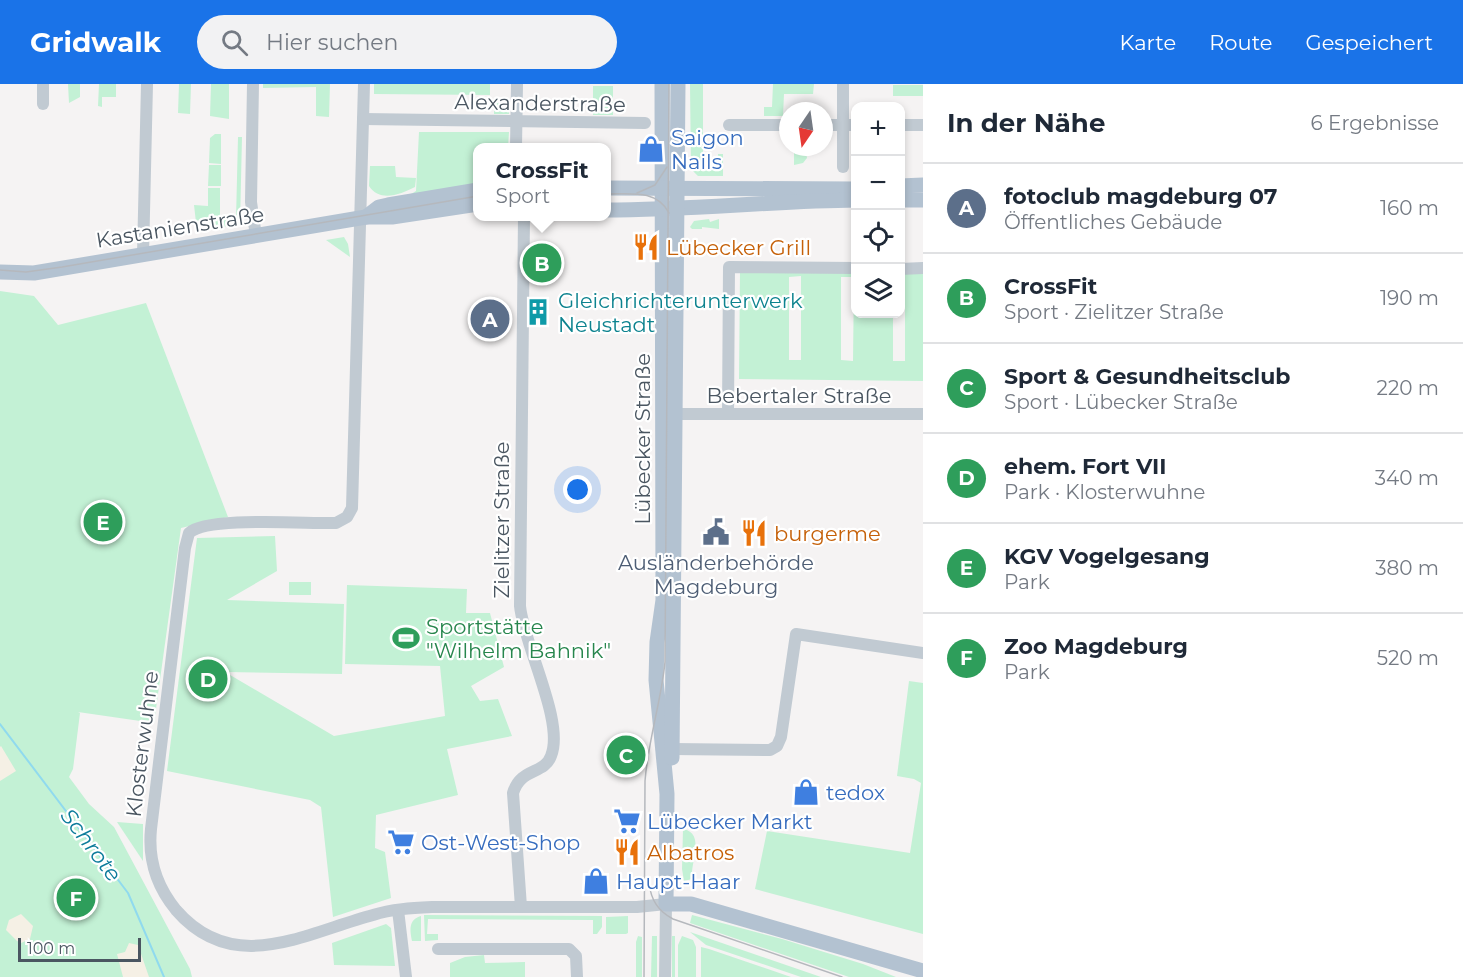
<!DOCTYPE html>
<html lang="de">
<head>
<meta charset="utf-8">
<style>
	:root { --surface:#fff; --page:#f2f2f3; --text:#1f2937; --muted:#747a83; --line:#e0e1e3; --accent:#1a73e8 }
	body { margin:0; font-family:Montserrat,sans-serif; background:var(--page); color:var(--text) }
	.controls { position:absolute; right:18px; top:18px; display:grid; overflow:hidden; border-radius:12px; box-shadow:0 3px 9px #0003 }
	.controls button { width:54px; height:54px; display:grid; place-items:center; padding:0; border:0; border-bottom:2px solid var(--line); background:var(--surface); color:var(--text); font:30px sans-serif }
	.compass { position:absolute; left:779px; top:18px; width:54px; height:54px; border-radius:50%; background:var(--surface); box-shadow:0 3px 9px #0003; rotate:193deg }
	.scale { position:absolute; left:18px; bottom:15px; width:123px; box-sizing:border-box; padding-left:6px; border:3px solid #4a5661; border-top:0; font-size:16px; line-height:21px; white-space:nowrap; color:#4a5661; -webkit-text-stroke:4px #fff; paint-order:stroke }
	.you { position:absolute; left:578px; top:406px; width:21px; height:21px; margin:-15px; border:4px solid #fff; border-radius:50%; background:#1a73e8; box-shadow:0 0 0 9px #1a73e833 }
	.badge { display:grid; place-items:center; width:39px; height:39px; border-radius:50%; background:var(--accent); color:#fff; font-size:20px; font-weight:700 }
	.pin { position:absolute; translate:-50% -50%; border:3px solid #fff; box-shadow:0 2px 6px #0006 }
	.popup { position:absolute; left:473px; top:59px; width:138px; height:78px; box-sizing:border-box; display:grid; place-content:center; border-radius:12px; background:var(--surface); filter:drop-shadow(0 2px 4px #0005); font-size:20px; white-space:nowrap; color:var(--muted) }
	.popup b { font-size:22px; color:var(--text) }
	.popup::after { content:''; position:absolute; left:50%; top:100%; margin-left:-12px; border:12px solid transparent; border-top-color:var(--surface) }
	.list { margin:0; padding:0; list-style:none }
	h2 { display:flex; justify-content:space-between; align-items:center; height:78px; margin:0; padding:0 24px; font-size:26px }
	h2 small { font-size:20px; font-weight:400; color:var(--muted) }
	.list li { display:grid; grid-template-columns:39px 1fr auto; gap:18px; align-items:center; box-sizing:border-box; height:90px; padding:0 24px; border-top:2px solid var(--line) }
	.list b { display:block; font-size:22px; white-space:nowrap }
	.list p { margin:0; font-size:20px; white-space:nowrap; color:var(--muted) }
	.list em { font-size:20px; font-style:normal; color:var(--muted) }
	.icon { flex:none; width:33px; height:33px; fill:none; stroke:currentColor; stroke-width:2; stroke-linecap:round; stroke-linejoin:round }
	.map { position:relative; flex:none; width:923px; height:893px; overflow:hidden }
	header { display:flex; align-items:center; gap:36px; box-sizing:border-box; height:84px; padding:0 30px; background:var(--accent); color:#fff }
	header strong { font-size:28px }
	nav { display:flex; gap:33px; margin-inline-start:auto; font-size:21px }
	.search { width:420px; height:54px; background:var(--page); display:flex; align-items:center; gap:15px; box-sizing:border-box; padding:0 21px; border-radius:33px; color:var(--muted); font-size:22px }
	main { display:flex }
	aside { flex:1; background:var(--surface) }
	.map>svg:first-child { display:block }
	.green { fill:#c3f1d5; fill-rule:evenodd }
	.sand { fill:#f5f0e5 }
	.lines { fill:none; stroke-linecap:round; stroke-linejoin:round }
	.stream { stroke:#90daee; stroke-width:2 }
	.minor { stroke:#c1cad2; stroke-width:12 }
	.major { stroke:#b3c2d1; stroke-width:15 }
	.tram { stroke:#b5b8bd; stroke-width:1.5 }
	.labels { text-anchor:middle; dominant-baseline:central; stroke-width:4.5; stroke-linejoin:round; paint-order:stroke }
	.street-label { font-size:21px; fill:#4a5661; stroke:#fff }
	.shop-label { font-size:21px; fill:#366cbe; stroke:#fff; text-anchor:start }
	.food-label { font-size:21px; fill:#c56008; stroke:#fff; text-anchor:start }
	.culture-label { font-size:21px; fill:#0d838f; stroke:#fff; text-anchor:start }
	.service-label { font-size:21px; fill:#4e5e75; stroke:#fff }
	.leisure-label { font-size:21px; fill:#27864d; stroke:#fff; text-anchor:start }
	.water-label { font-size:22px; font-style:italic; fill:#0c7c9b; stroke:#fff }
</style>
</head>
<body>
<header>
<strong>Gridwalk</strong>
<div class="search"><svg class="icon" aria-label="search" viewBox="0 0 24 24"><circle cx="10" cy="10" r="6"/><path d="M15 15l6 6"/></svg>Hier suchen</div>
<nav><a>Karte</a><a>Route</a><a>Gespeichert</a></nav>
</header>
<main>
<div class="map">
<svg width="923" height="893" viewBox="0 0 923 893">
	<rect width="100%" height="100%" fill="#f5f3f3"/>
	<g class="green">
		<polygon points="68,0 80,0 80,13 69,19"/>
		<polygon points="99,0 116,0 116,13 102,13 102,23 98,22"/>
		<polygon points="179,0 191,0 190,30 178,29"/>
		<polygon points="211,0 229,0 229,35 210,32"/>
		<polygon points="263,0 330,0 329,33 316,32 316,3 263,4"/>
		<polygon points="374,0 490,0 490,11 374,10"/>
		<polygon points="690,0 703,0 703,83 717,83 718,70 723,70 723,92 698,92 691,85"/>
		<polygon points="773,0 814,0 813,10 784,10 783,32 764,32 764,23 772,23"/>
		<rect x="893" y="1" width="30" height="11"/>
		<rect x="593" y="2" width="20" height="29"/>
		<rect x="494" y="19" width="15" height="11"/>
		<polygon points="419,48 509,48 508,63 478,63 477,101 406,113 416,107"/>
		<polygon points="215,50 221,50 221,80 209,79 210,54"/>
		<polygon points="238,53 242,53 240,140 222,143 222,135 236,135"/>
		<path d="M794 66C801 66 806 66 807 74L803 79 794 81Z"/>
		<polygon points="209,81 221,81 221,102 208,102"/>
		<path d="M370 82H395L396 93 416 94 415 103C401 110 380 119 369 102Z"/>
		<polygon points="208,104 220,104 220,143 197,147 194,121 208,122"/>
		<polygon points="709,135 710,138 719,135 719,145 702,143 702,145 692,145 690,143 694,137"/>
		<polygon points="344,153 348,160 350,173 326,156"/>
		<path d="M740 188 855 189 856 230H893V277H905V194L901 193V189L923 190V297L739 295ZM801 192V276H789V193ZM841 193H854L853 277 841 276Z"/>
		<polygon points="0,207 34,212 58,241 146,219 228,433 181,444 154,639 78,628 80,629 73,685 69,693 89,720 114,743 190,885 192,893 0,893"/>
		<polygon points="275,452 277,487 227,516 344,520 342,590 225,588 334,652 445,632 440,582 345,580 347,501 467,505 466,529 490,529 504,583 471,602 480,617 498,615 512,652 447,665 458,711 376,731 375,764 385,768 391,814 333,833 321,723 310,716 167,687 197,454"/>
		<rect x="289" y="498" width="22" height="13"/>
		<polygon points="909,597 923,599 923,850 755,805 767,747 910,769 921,699 914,695 897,692"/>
		<polygon points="117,738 143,740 143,777"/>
		<path d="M683 745C706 749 690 779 692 795L684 797 682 785Z"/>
		<polygon points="424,831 602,832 602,843 597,850 593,850 593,836 428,835 427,850 438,850 438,856 425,857"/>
		<polygon points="692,831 782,855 863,880 896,893 849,893 690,839"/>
		<path d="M421 832V857H412C410 846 408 836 421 832Z"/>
		<polygon points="628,832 628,849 626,850 606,850 606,833"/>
		<polygon points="386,840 391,844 395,882 334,881 332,859"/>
		<polygon points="690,848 821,893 801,893 706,861"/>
		<polygon points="638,852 642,853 642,893 636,893 636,858"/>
		<polygon points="652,852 657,852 657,893 651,893"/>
		<rect x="672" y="852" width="3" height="41"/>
		<polygon points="682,852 693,856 696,863 696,893 678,893 678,861"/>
		<polygon points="701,863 709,865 791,893 701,893"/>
		<polygon points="484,871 485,879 525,878 525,893 450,893 450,879 465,873"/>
	</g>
	<g class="sand">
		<polygon points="1,662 16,687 0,697 0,663"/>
		<polygon points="21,830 33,842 30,855 21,859 17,857 6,846 9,836"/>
		<polygon points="129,859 138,861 149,893 123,893 117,870 125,868"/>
	</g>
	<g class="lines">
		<polyline class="stream" points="0,640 128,809 164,893"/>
		<g class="minor">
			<polyline points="253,0 251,118 256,152"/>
			<path d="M364 0 352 424 347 433 336 439C308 440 207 432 189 449L185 464 151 745C148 775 157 803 176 826 234 893 305 849 373 831 392 825 412 824 432 823H637L666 820 665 893"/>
			<polyline points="43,20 43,0"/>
			<polyline points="363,35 645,39"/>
			<polyline points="729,41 788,41"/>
			<polyline points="824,41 856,41"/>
			<polyline points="900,41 923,41"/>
			<polyline points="516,63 517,0"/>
			<polyline points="843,83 843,0"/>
			<polyline points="143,171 147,0"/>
			<polyline points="900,185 923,184"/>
			<polyline points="728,329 729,183 856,184"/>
			<polyline points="674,330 923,330"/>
			<polyline points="672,665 770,666 777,662 781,653 796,550 923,569"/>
			<path d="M521 823 513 709C521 683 544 691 551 672 565 638 524 562 520 522L524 132"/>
			<polyline points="398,826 406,893"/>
			<polyline points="438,865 569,865 576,872 577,893"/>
		</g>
		<g class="major">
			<polyline points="662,0 663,516 657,558 656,596 667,710 666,820 691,820 923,887"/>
			<polyline points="900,102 923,101"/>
			<polyline points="606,104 856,105"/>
			<polyline points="900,116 923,116"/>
			<path d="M606 126C690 126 772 117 856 116"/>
			<polyline points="366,133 379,123 388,121 478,106"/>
			<polyline points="0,188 34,189 366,133 392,133 478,120"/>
			<polyline points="672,674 678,0"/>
		</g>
		<g class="tram">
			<polyline points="637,109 655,101 667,83"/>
			<path d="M606 110C630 110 657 105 669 129"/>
			<polyline points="0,186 26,188 62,183 478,112"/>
			<path d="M649 799C651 816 658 827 673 835L842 893"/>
			<path d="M644 893 645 697C648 657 661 618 665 578L669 0"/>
		</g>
	</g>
	<defs>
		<symbol id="shop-bare" viewBox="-9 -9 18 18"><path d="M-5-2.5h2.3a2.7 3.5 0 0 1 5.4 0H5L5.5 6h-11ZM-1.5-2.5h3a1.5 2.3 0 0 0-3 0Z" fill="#3f7fe0" stroke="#fff" stroke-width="2.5" paint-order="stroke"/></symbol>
		<symbol id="restaurant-bare" viewBox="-9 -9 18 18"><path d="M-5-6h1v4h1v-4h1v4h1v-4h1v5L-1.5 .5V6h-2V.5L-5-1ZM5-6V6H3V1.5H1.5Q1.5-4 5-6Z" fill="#e8710a" stroke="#fff" stroke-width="2.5" paint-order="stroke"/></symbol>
		<symbol id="building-bare" viewBox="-9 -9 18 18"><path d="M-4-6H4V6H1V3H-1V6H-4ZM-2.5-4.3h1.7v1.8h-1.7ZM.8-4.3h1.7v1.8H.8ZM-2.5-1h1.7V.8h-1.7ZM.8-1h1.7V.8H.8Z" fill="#0f9aa8" stroke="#fff" stroke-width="2.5" paint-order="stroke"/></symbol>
		<symbol id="civic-bare" viewBox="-9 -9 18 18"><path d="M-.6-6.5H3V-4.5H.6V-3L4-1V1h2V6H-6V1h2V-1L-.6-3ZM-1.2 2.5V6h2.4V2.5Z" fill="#5c6f8a" stroke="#fff" stroke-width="2.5" paint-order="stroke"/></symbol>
		<symbol id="stadium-bare" viewBox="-9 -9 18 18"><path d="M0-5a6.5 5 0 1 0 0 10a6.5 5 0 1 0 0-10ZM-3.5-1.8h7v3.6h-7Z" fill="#2e9e5b" stroke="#fff" stroke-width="2.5" paint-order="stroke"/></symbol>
		<symbol id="supermarket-bare" viewBox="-9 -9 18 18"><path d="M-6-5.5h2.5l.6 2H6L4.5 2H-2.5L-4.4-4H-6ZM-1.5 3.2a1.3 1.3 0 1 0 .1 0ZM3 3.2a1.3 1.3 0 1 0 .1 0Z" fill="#3f7fe0" stroke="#fff" stroke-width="2.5" paint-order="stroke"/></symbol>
	</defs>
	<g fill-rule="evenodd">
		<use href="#shop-bare" x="632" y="46" width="38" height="38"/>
		<use href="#restaurant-bare" x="627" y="144" width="38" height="38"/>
		<use href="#building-bare" x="519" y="209" width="38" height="38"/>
		<use href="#civic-bare" x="697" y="429" width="38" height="38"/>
		<use href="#restaurant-bare" x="735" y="430" width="38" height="38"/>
		<use href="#stadium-bare" x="387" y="535" width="38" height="38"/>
		<use href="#shop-bare" x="787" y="689" width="38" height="38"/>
		<use href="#supermarket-bare" x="608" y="718" width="38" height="38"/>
		<use href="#supermarket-bare" x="382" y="739" width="38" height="38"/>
		<use href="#restaurant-bare" x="608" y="749" width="38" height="38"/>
		<use href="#shop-bare" x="577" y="778" width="38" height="38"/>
	</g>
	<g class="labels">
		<g class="street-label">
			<text transform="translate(540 19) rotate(1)">Alexanderstraße</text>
			<text transform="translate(180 143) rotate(-9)">Kastanienstraße</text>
			<text x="799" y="311">Bebertaler Straße</text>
			<text transform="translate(642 355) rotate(-90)">Lübecker Straße</text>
			<text transform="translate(501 436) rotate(-90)">Zielitzer Straße</text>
			<text transform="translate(142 660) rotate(-83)">Klosterwuhne</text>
		</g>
		<g class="shop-label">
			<text x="671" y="53">Saigon<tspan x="671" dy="24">Nails</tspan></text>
			<text x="826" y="708">tedox</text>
			<text x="647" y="737">Lübecker Markt</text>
			<text x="421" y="758">Ost-West-Shop</text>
			<text x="616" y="797">Haupt-Haar</text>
		</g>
		<g class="food-label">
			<text x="666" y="163">Lübecker Grill</text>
			<text x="774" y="449">burgerme</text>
			<text x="647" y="768">Albatros</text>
		</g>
		<g class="culture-label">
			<text x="558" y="216">Gleichrichterunterwerk<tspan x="558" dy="24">Neustadt</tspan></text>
		</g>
		<g class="service-label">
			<text x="716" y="478">Ausländerbehörde<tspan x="716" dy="24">Magdeburg</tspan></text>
		</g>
		<g class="leisure-label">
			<text x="426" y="542">Sportstätte<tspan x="426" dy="24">"Wilhelm Bahnik"</tspan></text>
		</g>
		<g class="water-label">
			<text transform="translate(91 761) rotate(53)">Schrote</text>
		</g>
	</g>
</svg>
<div class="controls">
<button>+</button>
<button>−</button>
<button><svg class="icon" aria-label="locate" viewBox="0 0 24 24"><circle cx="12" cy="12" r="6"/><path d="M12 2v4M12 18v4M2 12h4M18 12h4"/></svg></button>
<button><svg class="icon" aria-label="layers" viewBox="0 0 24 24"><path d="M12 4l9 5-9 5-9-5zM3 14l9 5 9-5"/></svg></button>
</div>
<svg class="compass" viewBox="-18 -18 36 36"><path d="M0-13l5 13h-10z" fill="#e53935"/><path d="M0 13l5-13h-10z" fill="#747a83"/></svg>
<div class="scale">100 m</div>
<div class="you"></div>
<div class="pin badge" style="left:490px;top:235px;background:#5c6f8a">A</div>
<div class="pin badge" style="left:542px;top:179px;background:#2e9e5b">B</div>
<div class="popup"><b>CrossFit</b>Sport</div>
<div class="pin badge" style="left:626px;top:671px;background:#2e9e5b">C</div>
<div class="pin badge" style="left:208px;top:595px;background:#2e9e5b">D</div>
<div class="pin badge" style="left:103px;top:438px;background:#2e9e5b">E</div>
<div class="pin badge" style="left:76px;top:814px;background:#2e9e5b">F</div>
</div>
<aside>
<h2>In der Nähe<small>6 Ergebnisse</small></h2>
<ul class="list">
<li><span class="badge" style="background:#5c6f8a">A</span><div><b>fotoclub magdeburg 07</b><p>Öffentliches Gebäude</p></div><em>160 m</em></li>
<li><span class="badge" style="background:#2e9e5b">B</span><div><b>CrossFit</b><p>Sport · Zielitzer Straße</p></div><em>190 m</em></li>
<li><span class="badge" style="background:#2e9e5b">C</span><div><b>Sport &amp; Gesundheitsclub</b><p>Sport · Lübecker Straße</p></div><em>220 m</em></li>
<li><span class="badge" style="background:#2e9e5b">D</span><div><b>ehem. Fort VII</b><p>Park · Klosterwuhne</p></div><em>340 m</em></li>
<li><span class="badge" style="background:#2e9e5b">E</span><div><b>KGV Vogelgesang</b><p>Park</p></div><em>380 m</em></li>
<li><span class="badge" style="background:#2e9e5b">F</span><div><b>Zoo Magdeburg</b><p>Park</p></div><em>520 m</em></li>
</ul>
</aside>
</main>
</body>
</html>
